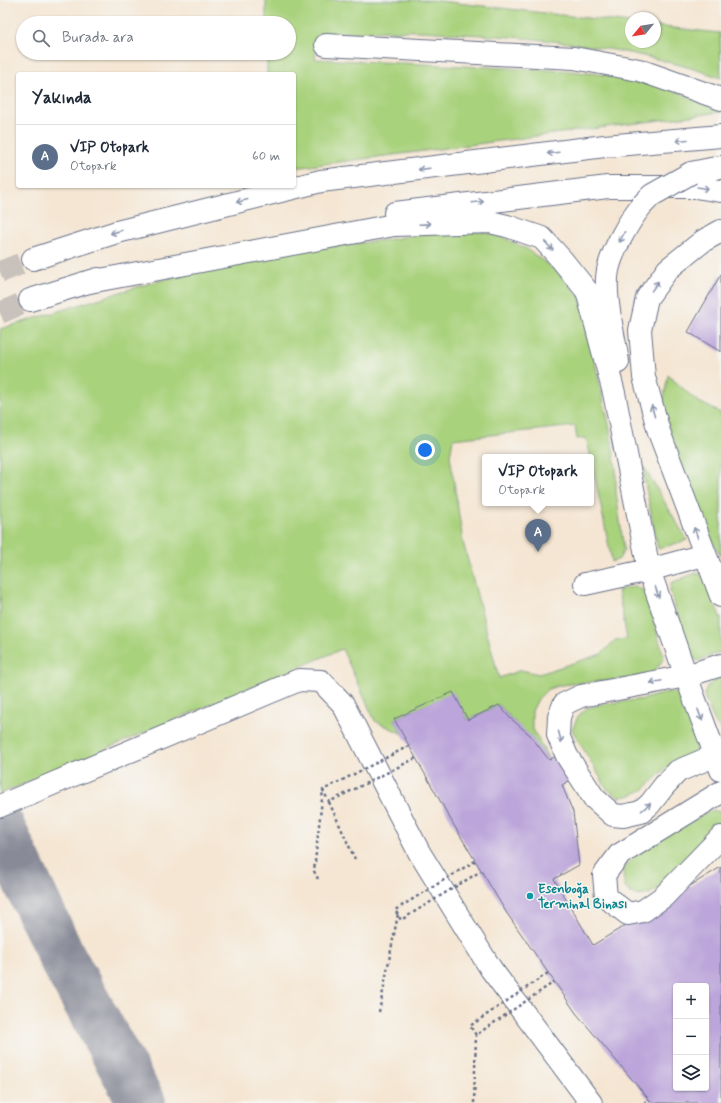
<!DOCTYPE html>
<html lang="tr">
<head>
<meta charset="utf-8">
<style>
	:root { --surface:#fff; --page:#f2f2f3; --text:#1f2937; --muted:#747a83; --line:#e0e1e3; --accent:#b45309 }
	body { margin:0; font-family:Mynerve,sans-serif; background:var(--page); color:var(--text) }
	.controls { position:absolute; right:12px; bottom:12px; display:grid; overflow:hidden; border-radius:4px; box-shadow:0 1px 3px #0004 }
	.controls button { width:36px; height:36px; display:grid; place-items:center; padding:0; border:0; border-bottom:1px solid var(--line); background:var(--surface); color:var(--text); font:20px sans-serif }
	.compass { position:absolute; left:625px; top:12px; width:36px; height:36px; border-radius:50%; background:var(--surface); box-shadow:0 1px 3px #0004; rotate:240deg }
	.you { position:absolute; left:425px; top:450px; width:14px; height:14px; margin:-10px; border:3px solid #fff; border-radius:50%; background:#1a73e8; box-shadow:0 0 0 6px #1a73e833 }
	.badge { display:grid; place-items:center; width:26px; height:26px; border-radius:50%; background:var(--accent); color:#fff; font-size:13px; font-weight:700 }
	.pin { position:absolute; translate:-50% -33px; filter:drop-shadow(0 1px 2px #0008) }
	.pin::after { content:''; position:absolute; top:21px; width:14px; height:12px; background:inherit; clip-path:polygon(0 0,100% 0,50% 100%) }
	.popup { position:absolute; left:482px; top:454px; width:112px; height:52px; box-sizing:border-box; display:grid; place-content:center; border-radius:4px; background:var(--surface); filter:drop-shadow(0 1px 3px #0005); font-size:13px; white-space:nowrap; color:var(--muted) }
	.popup b { font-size:15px; color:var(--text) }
	.popup::after { content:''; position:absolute; left:50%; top:100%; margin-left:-8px; border:8px solid transparent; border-top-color:var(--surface) }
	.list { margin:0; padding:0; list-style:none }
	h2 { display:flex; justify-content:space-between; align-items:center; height:52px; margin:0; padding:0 16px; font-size:17px }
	h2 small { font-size:13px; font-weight:400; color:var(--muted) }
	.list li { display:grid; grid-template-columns:26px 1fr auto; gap:12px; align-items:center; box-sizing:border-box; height:64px; padding:0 16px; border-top:1px solid var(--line) }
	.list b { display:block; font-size:15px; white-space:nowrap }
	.list p { margin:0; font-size:13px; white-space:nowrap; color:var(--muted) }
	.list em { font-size:13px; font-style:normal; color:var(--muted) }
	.icon { flex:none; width:22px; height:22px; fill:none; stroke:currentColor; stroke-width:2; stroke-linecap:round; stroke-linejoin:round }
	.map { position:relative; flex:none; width:721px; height:1103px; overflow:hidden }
	.search { position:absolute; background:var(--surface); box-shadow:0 1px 3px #0004; left:16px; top:16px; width:280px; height:44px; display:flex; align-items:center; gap:10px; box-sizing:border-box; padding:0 14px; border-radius:22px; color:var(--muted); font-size:15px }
	.panel { position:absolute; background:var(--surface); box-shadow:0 1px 3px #0004; left:16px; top:72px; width:280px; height:116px; border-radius:4px }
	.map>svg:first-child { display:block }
	.green { fill:#a9d27c; stroke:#62806d }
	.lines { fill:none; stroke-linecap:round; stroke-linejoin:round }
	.taxiway { stroke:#888a98; stroke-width:48 }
	.building { fill:#bca5da; fill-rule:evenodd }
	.minor-tunnel { stroke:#c9c1bc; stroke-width:22; stroke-dasharray:22 11; stroke-linecap:butt }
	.minor-casing { stroke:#676f87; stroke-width:24 }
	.path { stroke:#676f87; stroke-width:2.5; stroke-dasharray:3 3; stroke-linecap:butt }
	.minor { stroke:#fff; stroke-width:22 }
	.minor-bridge-casing { stroke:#676f87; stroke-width:24; stroke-linecap:butt }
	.path-bridge { stroke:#676f87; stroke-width:2.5; stroke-dasharray:3 3; stroke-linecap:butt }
	.minor-bridge { stroke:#fff; stroke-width:22 }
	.oneway { stroke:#8d97ae }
	.culture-dot { fill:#0f9aa8; stroke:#f6f6f2; stroke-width:1.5 }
	.labels { text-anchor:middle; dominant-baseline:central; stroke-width:3; stroke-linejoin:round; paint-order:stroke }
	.culture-label { font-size:13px; font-weight:bold; fill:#0d838f; stroke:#f6f6f2; text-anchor:start }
</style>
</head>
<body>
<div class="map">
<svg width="721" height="1103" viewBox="0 0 721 1103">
	<rect width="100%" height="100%" fill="#f6f6f2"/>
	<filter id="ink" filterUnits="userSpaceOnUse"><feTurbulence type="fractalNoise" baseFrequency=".025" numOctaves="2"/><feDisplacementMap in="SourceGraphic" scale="8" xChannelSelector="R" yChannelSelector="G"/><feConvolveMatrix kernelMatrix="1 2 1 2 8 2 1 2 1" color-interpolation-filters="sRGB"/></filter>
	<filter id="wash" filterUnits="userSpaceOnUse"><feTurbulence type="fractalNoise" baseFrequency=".012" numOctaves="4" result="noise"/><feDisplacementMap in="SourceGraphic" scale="16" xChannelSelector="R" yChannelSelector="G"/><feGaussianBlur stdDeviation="0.9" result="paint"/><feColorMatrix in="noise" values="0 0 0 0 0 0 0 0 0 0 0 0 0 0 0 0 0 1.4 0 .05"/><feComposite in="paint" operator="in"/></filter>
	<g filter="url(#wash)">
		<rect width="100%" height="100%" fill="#f5e6d3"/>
		<g class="green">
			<path d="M266 0H431L631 23V42H655V26L720 33 721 78C639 49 549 38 463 34 443 33 422 30 402 31 374 31 346 33 318 34L315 59 570 71 643 79 721 108V112L294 168V74H267V53H289V23H266Z"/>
			<polygon points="459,231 494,233 527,249 555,270 580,297 610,429 616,469 616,492 624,550 619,559 612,562 591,457 586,438 577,439 575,426 453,439 450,456 463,542 499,678 521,670 539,674 601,654 615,640 627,639 618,590 635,586 646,592 664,658 655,671 633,678 561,685 548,689 538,699 532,711 532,727 549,760 499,705 468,720 453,693 394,719 403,734 375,721 342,649 0,794 0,329 150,283 295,246 334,246 386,240 420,234"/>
			<polygon points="668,375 697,401 721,413 721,557 683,486 663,403"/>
			<polygon points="644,467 687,540 658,549 644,478"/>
			<polygon points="696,573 703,575 721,619 721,652 697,661 690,655 670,591 671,583"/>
			<polygon points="721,677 721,730 716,725 704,696 707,686"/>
			<polygon points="668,692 679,693 700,743 696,751 665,769 643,790 629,796 619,797 607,789 572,730 578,716 587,708 602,704 644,699"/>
			<polygon points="712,810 721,812 720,827 661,887 649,894 639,896 631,893 625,888 623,875 625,867 639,851"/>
		</g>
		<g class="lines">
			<polyline class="taxiway" points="0,825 62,957 142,1103"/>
		</g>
		<g id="blocks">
			<g class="building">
				<polygon points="721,274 721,352 688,332"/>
				<path d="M453 692 468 720 499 705 510 718 530 735 549 760 560 754 574 778 562 785 573 812 579 865 554 879 593 945 721 867V1103H652L576 1013 506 912 452 822 394 719ZM676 986H706V1088H676Z"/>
			</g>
		</g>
	</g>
	<g filter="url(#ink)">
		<use href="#blocks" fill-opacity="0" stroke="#676f87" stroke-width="1"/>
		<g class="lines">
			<g class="minor-tunnel">
				<polyline points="0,272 33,259"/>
				<polyline points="0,313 30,300"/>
			</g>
			<defs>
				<g id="minor">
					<polyline points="326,45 574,58 639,70 721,99"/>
					<polyline points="691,173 721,167"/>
					<polyline points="395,213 608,187 695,187 721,191"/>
					<polyline points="721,231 703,241 668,269 647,298 640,330 644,377 659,432 721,596"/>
					<polyline points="33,259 117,232 321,181 605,146 721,136"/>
					<polyline points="84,283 394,225 490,222 507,226 542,238 562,260 587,291 614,393 649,570 686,676 721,770"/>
					<polyline points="30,300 98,279"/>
					<path d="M618 362C614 335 603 295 608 270 612 251 630 219 642 205"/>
					<polyline points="585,584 649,570 704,555"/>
					<polyline points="721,665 686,676 581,696 564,704 559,717 558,735 567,756 594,798 613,815 623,816 641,812 650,804 664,786 678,771 721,753"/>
					<polyline points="721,792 619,855 604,875 606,897 628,914 643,911 663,897 721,837"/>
					<polyline points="0,806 299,680 321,681 343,704 419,852 491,969 591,1103"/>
				</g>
			</defs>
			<use href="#minor" class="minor-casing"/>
			<g class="path">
				<polyline points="329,802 355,859"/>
				<polyline points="318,879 314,871 323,790"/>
				<polyline points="379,1012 398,914"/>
				<polyline points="474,1103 476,1035"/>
				<polyline points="644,1103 649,1099"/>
			</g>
			<use href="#minor" class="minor"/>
			<defs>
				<polyline id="minor-bridge" points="642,205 652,195 691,173"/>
			</defs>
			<use href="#minor-bridge" class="minor-bridge-casing"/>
			<g class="path-bridge">
				<polyline points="409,746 323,790 329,802 416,758"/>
				<polyline points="475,861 395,910 401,920 481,871"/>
				<polyline points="548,973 470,1026 476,1035 554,982"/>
			</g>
			<use href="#minor-bridge" class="minor-bridge"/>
		</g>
		<defs><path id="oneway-shaft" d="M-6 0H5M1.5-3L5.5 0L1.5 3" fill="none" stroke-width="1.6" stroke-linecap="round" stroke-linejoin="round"/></defs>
		<g class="oneway">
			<use href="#oneway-shaft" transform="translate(682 140) rotate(175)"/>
			<use href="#oneway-shaft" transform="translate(553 153) rotate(173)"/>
			<use href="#oneway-shaft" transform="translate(424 169) rotate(173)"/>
			<use href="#oneway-shaft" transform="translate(703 188) rotate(9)"/>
			<use href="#oneway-shaft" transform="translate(242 201) rotate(166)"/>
			<use href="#oneway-shaft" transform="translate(478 202) rotate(-7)"/>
			<use href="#oneway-shaft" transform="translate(425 224) rotate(-2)"/>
			<use href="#oneway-shaft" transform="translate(116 232) rotate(164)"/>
			<use href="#oneway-shaft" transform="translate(622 237) rotate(116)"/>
			<use href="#oneway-shaft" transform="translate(549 246) rotate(46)"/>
			<use href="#oneway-shaft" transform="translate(655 286) rotate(-54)"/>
			<use href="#oneway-shaft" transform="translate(653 411) rotate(-105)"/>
			<use href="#oneway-shaft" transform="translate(696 533) rotate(-110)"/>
			<use href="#oneway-shaft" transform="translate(657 592) rotate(71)"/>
			<use href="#oneway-shaft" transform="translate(656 682) rotate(168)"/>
			<use href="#oneway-shaft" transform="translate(700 715) rotate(70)"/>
			<use href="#oneway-shaft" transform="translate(560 737) rotate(75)"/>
			<use href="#oneway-shaft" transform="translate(646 807) rotate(-39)"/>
		</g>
	</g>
	<circle class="culture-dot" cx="530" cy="896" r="4"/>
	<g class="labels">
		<g class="culture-label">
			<text x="538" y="889">Esenboğa<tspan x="538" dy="15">Terminal Binası</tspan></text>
		</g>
	</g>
</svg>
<div class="controls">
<button>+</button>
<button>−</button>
<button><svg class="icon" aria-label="layers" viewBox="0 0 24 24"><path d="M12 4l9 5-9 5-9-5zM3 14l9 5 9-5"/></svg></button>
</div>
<svg class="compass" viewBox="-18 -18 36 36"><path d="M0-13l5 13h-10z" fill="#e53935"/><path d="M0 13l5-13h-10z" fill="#747a83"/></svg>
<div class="you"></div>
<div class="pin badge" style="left:538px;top:552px;background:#5c6f8a">A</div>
<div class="popup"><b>VIP Otopark</b>Otopark</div>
<div class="search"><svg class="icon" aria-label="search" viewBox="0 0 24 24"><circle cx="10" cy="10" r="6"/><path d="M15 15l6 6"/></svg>Burada ara</div>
<section class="panel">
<h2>Yakında<small></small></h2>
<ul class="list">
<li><span class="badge" style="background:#5c6f8a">A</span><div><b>VIP Otopark</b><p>Otopark</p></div><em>60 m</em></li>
</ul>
</section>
</div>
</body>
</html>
